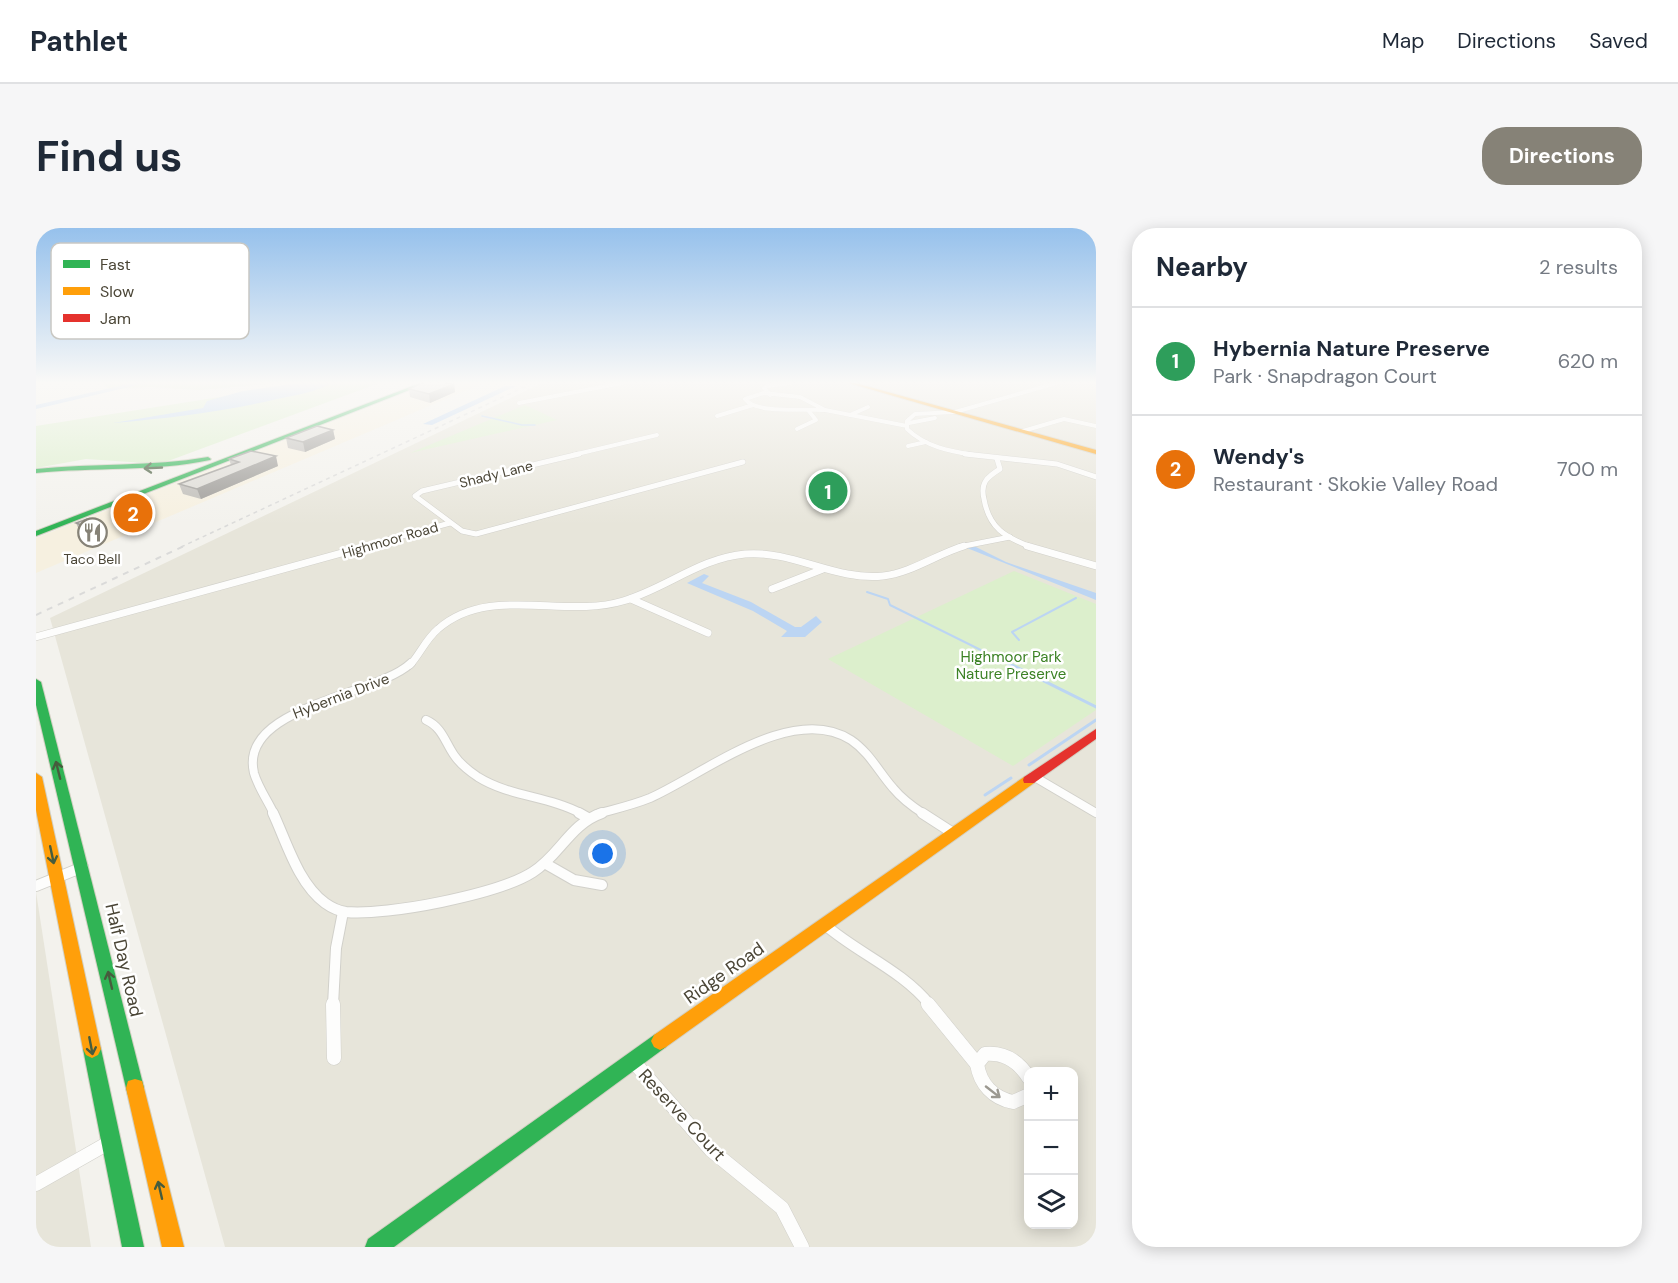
<!DOCTYPE html>
<html lang="en">
<head>
<meta charset="utf-8">
<style>
	:root { --surface:#fff; --page:#f6f6f7; --text:#1f2937; --muted:#747a83; --line:#e0e1e3; --accent:#868277 }
	body { margin:0; font-family:"DM Sans",sans-serif; background:var(--page); color:var(--text) }
	.controls { position:absolute; right:18px; bottom:18px; display:grid; overflow:hidden; border-radius:12px; box-shadow:0 3px 15px #0003 }
	.controls button { width:54px; height:54px; display:grid; place-items:center; padding:0; border:0; border-bottom:2px solid var(--line); background:var(--surface); color:var(--text); font:30px sans-serif }
	.you { position:absolute; left:567px; top:626px; width:21px; height:21px; margin:-15px; border:4px solid #fff; border-radius:50%; background:#1a73e8; box-shadow:0 0 0 9px #1a73e833 }
	.badge { display:grid; place-items:center; width:39px; height:39px; border-radius:50%; background:var(--accent); color:#fff; font-size:20px; font-weight:700 }
	.pin { position:absolute; translate:-50% -50%; border:3px solid #fff; box-shadow:0 2px 6px #0006 }
	.list { margin:0; padding:0; list-style:none }
	h2 { display:flex; justify-content:space-between; align-items:center; height:78px; margin:0; padding:0 24px; font-size:26px }
	h2 small { font-size:20px; font-weight:400; color:var(--muted) }
	.list li { display:grid; grid-template-columns:39px 1fr auto; gap:18px; align-items:center; box-sizing:border-box; height:108px; padding:0 24px; border-top:2px solid var(--line) }
	.list b { display:block; font-size:22px; white-space:nowrap }
	.list p { margin:0; font-size:20px; white-space:nowrap; color:var(--muted) }
	.list em { font-size:20px; font-style:normal; color:var(--muted) }
	.icon { flex:none; width:33px; height:33px; fill:none; stroke:currentColor; stroke-width:2; stroke-linecap:round; stroke-linejoin:round }
	.map { position:relative; flex:none; width:1060px; height:1019px; overflow:hidden; border-radius:24px }
	header { display:flex; align-items:center; gap:36px; box-sizing:border-box; height:84px; padding:0 30px; background:var(--surface); border-bottom:2px solid var(--line) }
	header strong { font-size:28px }
	nav { display:flex; gap:33px; margin-inline-start:auto; font-size:21px }
	.intro { display:flex; align-items:center; justify-content:space-between; box-sizing:border-box; height:144px; padding:0 36px }
	h1 { margin:0; font-size:42px }
	.button { padding:15px 27px; border-radius:24px; background:var(--accent); color:#fff; font-size:21px; font-weight:700 }
	main { display:flex; gap:36px; padding:0 36px }
	aside { flex:1; background:var(--surface); border-radius:24px; box-shadow:0 3px 15px #0003 }
	.map>svg:first-child { display:block }
	.residential { fill:#e7e5da; fill-rule:evenodd }
	.commercial { fill:#f6f0e0 }
	.green { fill:#dcefcc }
	.water { fill:#bcd5f3 }
	.lines { fill:none; stroke-linecap:round; stroke-linejoin:round }
	.stream-far2 { stroke:#bcd5f3; stroke-width:1.5 }
	.stream-far1 { stroke:#bcd5f3; stroke-width:2 }
	.stream { stroke:#bcd5f3; stroke-width:3 }
	.river { fill:#bcd5f3; fill-rule:evenodd }
	.street-far5-casing { stroke:#d1d0ca; stroke-width:4.5 }
	.street-far4-casing { stroke:#d1d0ca; stroke-width:6 }
	.street-far3-casing { stroke:#d1d0ca; stroke-width:8 }
	.street-far2-casing { stroke:#d1d0ca; stroke-width:10 }
	.street-far1-casing { stroke:#d1d0ca; stroke-width:12 }
	.street-casing { stroke:#d1d0ca; stroke-width:15 }
	.fast-casing { stroke:#d3d0c3; stroke-width:2 }
	.slow-casing { stroke:#d3d0c3; stroke-width:2 }
	.jam-casing { stroke:#d3d0c3; stroke-width:2 }
	.street-far5 { stroke:#fdfdfc; stroke-width:4 }
	.street-far4 { stroke:#fdfdfc; stroke-width:5 }
	.street-far3 { stroke:#fdfdfc; stroke-width:7 }
	.street-far2 { stroke:#fdfdfc; stroke-width:8 }
	.street-far1 { stroke:#fdfdfc; stroke-width:10 }
	.street { stroke:#fdfdfc; stroke-width:14 }
	.fast { fill:#30b455; fill-rule:evenodd }
	.slow { fill:#ff9f0a; fill-rule:evenodd }
	.jam { fill:#e5322d; fill-rule:evenodd }
	.rail-far1 { stroke:#dadad9; stroke-width:1.5; stroke-dasharray:4 4; stroke-linecap:butt }
	.rail { stroke:#dadad9; stroke-width:2; stroke-dasharray:6 6; stroke-linecap:butt }
	.wall { fill:#bebcb7 }
	.shaded-wall { fill:#9b9995 }
	.building { fill:#dddbd5; stroke:#9b9995; stroke-width:1.5 }
	.oneway { stroke:#465c3d }
	.oneway2 { stroke:#9b9890 }
	.labels { text-anchor:middle; dominant-baseline:central; stroke-width:5; stroke-linejoin:round; paint-order:stroke }
	.far-street-label { font-size:14px; fill:#4b4637; stroke:#fff }
	.far-poi-label { font-size:14px; fill:#4b4637; stroke:#fff }
	.park-label { font-size:15px; fill:#3c8225; stroke:#fff }
	.street-label { font-size:15px; fill:#4b4637; stroke:#fff }
	.near-street-label { font-size:18px; fill:#4b4637; stroke:#fff }
	.key { fill:#fff; stroke:#c9c8c3; stroke-width:1.5 }
	.key-label { font-size:16px; fill:#4b4637 }
</style>
</head>
<body>
<header>
<strong>Pathlet</strong>
<nav><a>Map</a><a>Directions</a><a>Saved</a></nav>
</header>
<div class="intro"><h1>Find us</h1><a class="button">Directions</a></div>
<main>
<div class="map">
<svg width="1060" height="1019" viewBox="0 0 1060 1019">
	<rect width="100%" height="100%" fill="#f3f2ed"/>
	<g class="residential">
		<path d="M508 154H1060V1019H189L14 390ZM993 844H1038V996H993Z"/>
		<polygon points="0,664 55,1019 0,1019"/>
	</g>
	<polygon class="commercial" points="397,154 450,154 0,345 0,310"/>
	<g class="green">
		<polygon points="66,154 254,154 164,162 114,159 72,161"/>
		<polygon points="278,154 346,154 124,236 50,231 0,240 0,198"/>
		<polygon points="489,177 521,192 374,225"/>
		<polygon points="978,343 1060,376 1060,482 977,538 792,431"/>
	</g>
	<g class="water">
		<path d="M270 154H298C280 164 261 167 241 171 186 184 133 190 77 195L167 180 171 173 207 163Z"/>
		<polygon points="469,158 480,158 396,197 387,196"/>
		<polygon points="938,318 970,334 1060,365 1060,372 931,320"/>
		<polygon points="668,346 673,348 666,355 715,374 759,399 765,399 780,388 786,394 769,409 745,409 751,403 717,383 651,355"/>
	</g>
	<g class="lines">
		<polyline class="stream-far2" points="446,188 486,197 499,197"/>
		<g class="stream-far1">
			<polyline points="831,364 852,371 854,377 975,437"/>
			<polyline points="983,412 976,404 1040,370"/>
		</g>
		<g class="stream">
			<polyline points="972,435 1060,479"/>
			<polyline points="993,537 1060,492"/>
			<polyline points="949,567 975,550"/>
		</g>
		<polygon class="river" points="101,154 114,154 0,181 0,177"/>
		<defs>
			<g id="street-far5">
				<path d="M728 165 764 169 789 182C771 180 721 187 709 171Z"/>
				<polyline points="734,167 728,160 731,158 754,155"/>
				<polyline points="483,175 591,154"/>
				<polyline points="789,182 871,198"/>
				<polyline points="814,187 832,179"/>
				<polyline points="681,188 717,177"/>
				<polyline points="873,195 899,190"/>
				<polyline points="761,201 780,192 772,182"/>
				<polyline points="987,203 1028,191 1060,198"/>
				<polyline points="872,218 890,214"/>
				<polyline points="537,227 621,207"/>
				<path d="M938 227C913 223 890 219 871 201V193L879 186 919 184 1024 154"/>
			</g>
			<g id="street-far4">
				<polyline points="543,226 386,263 379,268 426,303 440,306 707,234"/>
				<polyline points="929,226 1021,236 1060,249"/>
				<path d="M961 231 964 241C951 249 944 255 948 271 953 300 969 309 995 319"/>
				<polyline points="326,319 414,295"/>
				<polyline points="923,319 974,309"/>
			</g>
			<g id="street-far3">
				<polyline points="991,318 1060,338"/>
				<polyline points="736,361 787,341"/>
				<polyline points="595,371 672,405"/>
				<polyline points="0,409 331,318"/>
				<path d="M374 437C384 426 390 411 402 401 453 356 528 391 587 373 629 361 664 330 709 326 757 322 799 353 847 348 875 345 901 326 928 318"/>
			</g>
			<g id="street-far2">
				<path d="M390 492C406 499 409 514 418 527 424 536 433 543 442 549 474 569 513 568 546 586"/>
				<polyline points="997,548 1060,585"/>
				<path d="M238 586C232 573 222 559 218 545 202 478 341 468 375 435"/>
				<path d="M561 586C579 581 597 577 614 570 668 546 756 474 815 512 833 524 843 544 857 560 866 571 877 579 888 586"/>
			</g>
			<g id="street-far1">
				<path d="M237 585C251 615 262 655 289 675 296 680 303 683 310 684 351 688 463 666 497 644 524 627 534 596 566 585"/>
				<polyline points="543,585 552,590"/>
				<polyline points="886,585 917,605"/>
				<polyline points="510,636 538,652 566,657"/>
				<polyline points="0,658 47,639"/>
				<path d="M788 696C821 725 866 742 894 777"/>
				<polyline points="297,777 300,720 307,684"/>
			</g>
			<g id="street">
				<polyline points="297,776 298,830"/>
				<polyline points="892,776 941,836"/>
				<polyline points="597,833 675,922 746,980 766,1019"/>
				<path d="M993 850C983 834 969 824 949 826L941 836C944 856 957 870 977 874L993 867"/>
				<polyline points="0,956 74,914"/>
			</g>
			<g id="fast">
				<polygon points="387,154 394,154 0,308 0,303"/>
				<path d="M172 229 175 231 174 232C117 244 58 239 0 245V241C57 235 115 239 172 229Z"/>
				<polygon points="0,451 5,454 108,860 106,867 99,869 92,867 90,860 0,477"/>
				<polygon points="624,804 630,807 633,813 630,819 358,1019 329,1019 332,1011 618,807"/>
				<polygon points="56,812 62,815 65,821 108,1019 86,1019 47,821 50,815"/>
			</g>
			<g id="slow">
				<polygon points="809,154 816,154 1060,222 1060,226"/>
				<polygon points="0,545 6,549 65,821 62,827 56,830 50,827 47,821 0,582"/>
				<polygon points="993,548 998,549 999,552 998,555 630,819 624,822 618,819 615,813 618,807 988,549"/>
				<polygon points="99,851 106,853 108,860 148,1019 126,1019 90,860 92,853"/>
			</g>
			<polygon id="jam" points="1060,501 1060,511 998,555 988,555 987,552 988,549"/>
		</defs>
		<use href="#street-far5" class="street-far5-casing"/>
		<use href="#street-far4" class="street-far4-casing"/>
		<use href="#street-far3" class="street-far3-casing"/>
		<use href="#street-far2" class="street-far2-casing"/>
		<use href="#street-far1" class="street-far1-casing"/>
		<use href="#street" class="street-casing"/>
		<use href="#fast" class="fast-casing"/>
		<use href="#slow" class="slow-casing"/>
		<use href="#jam" class="jam-casing"/>
		<use href="#street-far5" class="street-far5"/>
		<use href="#street-far4" class="street-far4"/>
		<use href="#street-far3" class="street-far3"/>
		<use href="#street-far2" class="street-far2"/>
		<use href="#street-far1" class="street-far1"/>
		<use href="#street" class="street"/>
		<use href="#fast" class="fast"/>
		<use href="#slow" class="slow"/>
		<use href="#jam" class="jam"/>
		<polyline class="rail-far1" points="145,319 499,154"/>
		<polyline class="rail" points="0,387 148,318"/>
	</g>
	<g class="wall">
		<polygon points="388,154 417,154 417,156 418,156 419,164 394,175 374,169 373,161"/>
		<polygon points="297,202 299,211 269,224 252,220 250,210"/>
		<polygon points="193,231 242,238 165,271 147,266 143,256 195,237"/>
		<polygon points="40,295 65,296 69,304 58,309 44,304"/>
	</g>
	<g class="shaded-wall">
		<polygon points="411,154 417,154 417,156 418,156 419,164 394,175 393,166"/>
		<polygon points="297,202 299,211 269,224 267,214"/>
		<polygon points="240,228 242,238 165,271 161,261"/>
		<polygon points="65,296 69,304 58,309 54,300"/>
	</g>
	<g class="building">
		<polygon points="388,154 411,154 410,155 418,156 393,166 373,161"/>
		<polygon points="281,198 297,202 267,214 250,210"/>
		<polygon points="215,223 240,228 161,261 143,256 203,234 193,231"/>
		<polygon points="51,291 65,296 54,300 40,295"/>
	</g>
	<defs><path id="oneway-shaft" d="M-6 0H5M1.5-3L5.5 0L1.5 3" fill="none" stroke-width="1.6" stroke-linecap="round" stroke-linejoin="round" transform="scale(1.5)"/></defs>
	<g class="oneway">
		<use href="#oneway-shaft" transform="translate(117 240) rotate(177)"/>
		<use href="#oneway-shaft" transform="translate(22 542) rotate(-104)"/>
		<use href="#oneway-shaft" transform="translate(16 627) rotate(78)"/>
		<use href="#oneway-shaft" transform="translate(74 752) rotate(-103)"/>
		<use href="#oneway-shaft" transform="translate(55 818) rotate(79)"/>
		<use href="#oneway-shaft" transform="translate(124 962) rotate(-103)"/>
	</g>
	<use class="oneway2" href="#oneway-shaft" transform="translate(957 864) rotate(38)"/>
	<linearGradient id="sky" x2="0" y2="1"><stop stop-color="#96c1ec"/><stop offset="0.52" stop-color="#faf9f7"/><stop offset="1" stop-color="#faf9f7" stop-opacity="0"/></linearGradient>
	<rect width="1060" height="297" fill="url(#sky)"/>
	<defs>
		<symbol id="restaurant-ring" viewBox="-11 -11 22 22"><circle r="9.5" fill="#fff" stroke="#868277" stroke-width="1.5"/><path d="M-5-6h1v4h1v-4h1v4h1v-4h1v5L-1.5 .5V6h-2V.5L-5-1ZM5-6V6H3V1.5H1.5Q1.5-4 5-6Z" fill="#868277"/></symbol>
	</defs>
	<g fill-rule="evenodd">
		<use href="#restaurant-ring" x="40" y="288" width="33" height="33"/>
	</g>
	<g class="labels">
		<g class="far-street-label">
			<text transform="translate(460 246) rotate(-14)">Shady Lane</text>
			<text transform="translate(354 312) rotate(-16)">Highmoor Road</text>
		</g>
		<g class="far-poi-label">
			<text x="56" y="331">Taco Bell</text>
		</g>
		<g class="park-label">
			<text x="975" y="429">Highmoor Park<tspan x="975" dy="17">Nature Preserve</tspan></text>
		</g>
		<g class="street-label">
			<text transform="translate(305 468) rotate(-21)">Hybernia Drive</text>
		</g>
		<g class="near-street-label">
			<text transform="translate(88 732) rotate(77)">Half Day Road</text>
			<text transform="translate(688 745) rotate(-35)">Ridge Road</text>
			<text transform="translate(646 887) rotate(47)">Reserve Court</text>
		</g>
	</g>
	<rect x="15" y="15" width="198" height="96" rx="9" class="key"/>
	<rect x="27" y="32" width="27" height="8" fill="#30b455"/>
	<rect x="27" y="59" width="27" height="8" fill="#ff9f0a"/>
	<rect x="27" y="86" width="27" height="8" fill="#e5322d"/>
	<g class="key-label">
		<text x="64" y="42">Fast</text>
		<text x="64" y="69">Slow</text>
		<text x="64" y="96">Jam</text>
	</g>
</svg>
<div class="controls">
<button>+</button>
<button>−</button>
<button><svg class="icon" aria-label="layers" viewBox="0 0 24 24"><path d="M12 4l9 5-9 5-9-5zM3 14l9 5 9-5"/></svg></button>
</div>
<div class="you"></div>
<div class="pin badge" style="left:792px;top:263px;background:#2e9e5b">1</div>
<div class="pin badge" style="left:97px;top:285px;background:#e8710a">2</div>
</div>
<aside>
<h2>Nearby<small>2 results</small></h2>
<ul class="list">
<li><span class="badge" style="background:#2e9e5b">1</span><div><b>Hybernia Nature Preserve</b><p>Park · Snapdragon Court</p></div><em>620 m</em></li>
<li><span class="badge" style="background:#e8710a">2</span><div><b>Wendy's</b><p>Restaurant · Skokie Valley Road</p></div><em>700 m</em></li>
</ul>
</aside>
</main>
</body>
</html>
